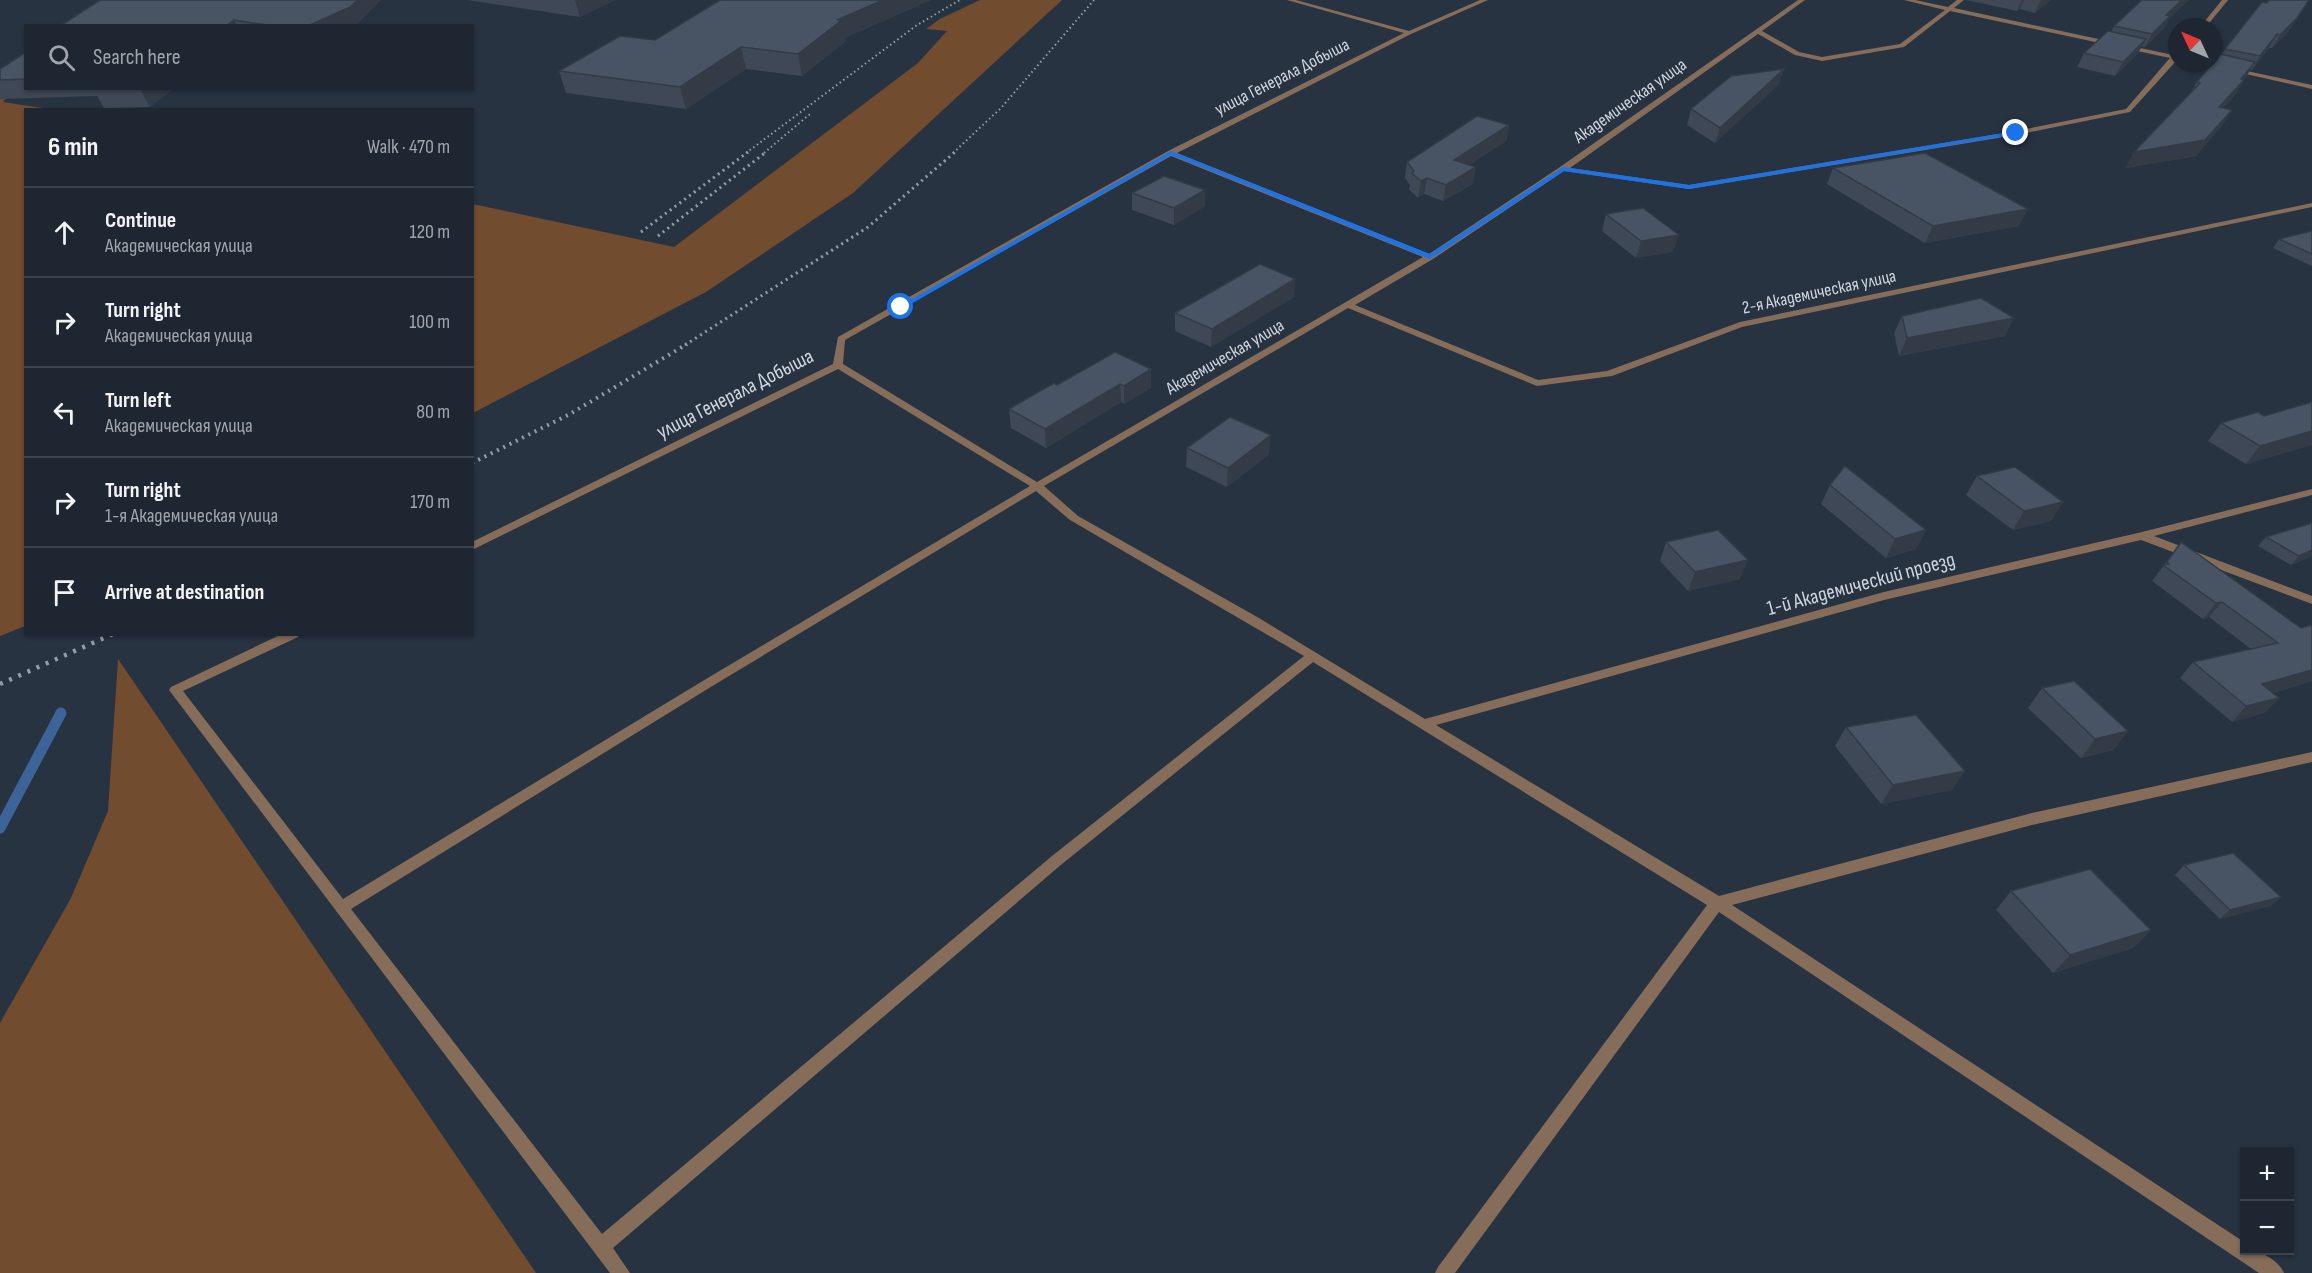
<!DOCTYPE html>
<html lang="en">
<head>
<meta charset="utf-8">
<style>
	:root { --surface:#1e2632; --page:#2b323e; --text:#f1f3f6; --muted:#a1a5ac; --line:#3c434d }
	body { margin:0; font-family:"Sofia Sans Condensed",sans-serif; background:var(--page); color:var(--text) }
	.controls { position:absolute; right:18px; bottom:18px; display:grid; overflow:hidden; border-radius:0px; box-shadow:0 2px 4px #0004 }
	.controls button { width:54px; height:54px; display:grid; place-items:center; padding:0; border:0; border-bottom:2px solid var(--line); background:var(--surface); color:var(--text); font:30px sans-serif }
	.compass { position:absolute; left:2168px; top:18px; width:54px; height:54px; border-radius:50%; background:var(--surface); box-shadow:0 2px 4px #0004; rotate:314deg }
	.stop { position:absolute; width:18px; height:18px; margin:-14px; border:4px solid #1a73e8; border-radius:50%; background:#fff }
	.stop.end { background:#1a73e8; border-color:#fff; box-shadow:0 2px 6px #0008 }
	.list { margin:0; padding:0; list-style:none }
	h2 { display:flex; justify-content:space-between; align-items:center; height:78px; margin:0; padding:0 24px; font-size:26px }
	h2 small { font-size:20px; font-weight:400; color:var(--muted) }
	.list li { display:grid; grid-template-columns:39px 1fr auto; gap:18px; align-items:center; box-sizing:border-box; height:90px; padding:0 24px; border-top:2px solid var(--line) }
	.list b { display:block; font-size:22px; white-space:nowrap }
	.list p { margin:0; font-size:20px; white-space:nowrap; color:var(--muted) }
	.list em { font-size:20px; font-style:normal; color:var(--muted) }
	.icon { flex:none; width:33px; height:33px; fill:none; stroke:currentColor; stroke-width:2; stroke-linecap:round; stroke-linejoin:round }
	.map { position:relative; flex:none; width:2312px; height:1273px; overflow:hidden }
	.search { position:absolute; background:var(--surface); box-shadow:0 2px 4px #0004; left:24px; top:24px; width:450px; height:66px; display:flex; align-items:center; gap:15px; box-sizing:border-box; padding:0 21px; border-radius:0px; color:var(--muted); font-size:22px }
	.panel { position:absolute; background:var(--surface); box-shadow:0 2px 4px #0004; left:24px; top:108px; width:450px; height:528px; border-radius:0px }
	.map>svg:first-child { display:block }
	.green { fill:#724c2e }
	.lines { fill:none; stroke-linecap:round; stroke-linejoin:round }
	.stream { stroke:#3d6499; stroke-width:11 }
	.minor { fill:#866d5a; fill-rule:evenodd }
	.rail-far3 { stroke:#959da8; stroke-width:2; stroke-dasharray:1.5 3; stroke-linecap:butt }
	.rail-far2 { stroke:#959da8; stroke-width:3; stroke-dasharray:2 4; stroke-linecap:butt }
	.rail-far1 { stroke:#959da8; stroke-width:4; stroke-dasharray:2 5; stroke-linecap:butt }
	.rail { stroke:#959da8; stroke-width:4.5; stroke-dasharray:3 7; stroke-linecap:butt }
	.wall { fill:#3e4856 }
	.shaded-wall { fill:#323b46 }
	.building { fill:#485464; stroke:#323b46; stroke-width:1.5 }
	.route { fill:#1a73e8 }
	.labels { text-anchor:middle; dominant-baseline:central; stroke-width:5; stroke-linejoin:round; paint-order:stroke }
	.far-street-label { font-size:18px; fill:#cfd6df; stroke:#283342 }
	.street-label { font-size:21px; fill:#cfd6df; stroke:#283342 }
</style>
</head>
<body>
<div class="map">
<svg width="2312" height="1273" viewBox="0 0 2312 1273">
	<rect width="100%" height="100%" fill="#283342"/>
	<g class="green">
		<polygon points="980,0 1062,0 853,193 706,292 473,413 473,204 674,247 918,63 947,31 926,29 940,19"/>
		<polygon points="0,75 17,83 3,102 49,109 26,110 25,626 0,636"/>
		<polygon points="118,659 536,1273 0,1273 0,1023 71,898 108,811"/>
	</g>
	<g class="lines">
		<polyline class="stream" points="0,828 61,713"/>
		<g class="minor">
			<path d="M1287 0H1296L1409 31 1480 0H1488L1411 34 1177 153 1429 254 1560 167 1798 0H1805L1762 31 1799 52 1822 57 1900 44 1945 10 1904 0H1915L1948 7 1957 0H1964L1954 8 2173 55 2177 52V60L2130 112 2016 135 1689 189 1564 171 1433 259 1355 305 1538 380 1607 371 1740 322 2312 203V207L1742 327 1612 376 1537 386 1348 308 1044 486 1078 516 1259 618 1425 719 1884 592 2142 532 2312 489V495L2154 536 2312 596V604L2141 540 1884 600 1436 725 1719 896 2032 813 2312 752V762L2032 825 1732 905 2244 1242V1250C2259 1250 2278 1259 2284 1273H2259L1719 912 1455 1273H1435L1438 1267 1707 905 1313 662 1062 864 613 1248 630 1273H610L169 690 171 687 282 634H300L298 637 183 691 343 899 706 679 1030 486 838 369 472 550V542L833 364 838 337 1168 151 1404 33ZM1950 11 2170 58 2126 109 2016 131 1689 185 1570 168 1758 34 1795 55 1822 61 1904 47ZM1171 156 1423 257 1037 482 843 364 845 340ZM1036 491 1070 520 1304 656 1052 856 602 1234 351 909 714 685Z"/>
			<polygon points="2222,0 2228,0 2206,27 2200,27"/>
			<polygon points="2197,63 2209,63 2312,85 2312,89"/>
		</g>
		<g class="rail-far3">
			<polyline points="746,153 917,25 960,0"/>
			<polyline points="764,153 810,114"/>
			<polyline points="953,153 1001,108 1094,0"/>
		</g>
		<g class="rail-far2">
			<polyline points="641,232 748,152"/>
			<polyline points="658,236 766,152"/>
			<polyline points="685,345 868,227 955,152"/>
		</g>
		<polyline class="rail-far1" points="472,463 570,414 687,344"/>
		<polyline class="rail" points="0,684 113,634"/>
	</g>
	<g class="wall">
		<polygon points="100,0 357,24 354,26 60,26"/>
		<polygon points="467,0 615,0 580,17"/>
		<polygon points="1966,0 2051,0 2035,13 2020,9 2017,11"/>
		<polygon points="2169,19 2164,28 2145,47 2142,46 2138,53 2115,76 2077,67 2084,53 2111,32 2114,26"/>
		<polygon points="2289,31 2272,48 2269,48 2252,70 2250,70 2235,95 2223,108 2232,110 2222,125 2196,156 2125,168 2191,92 2197,82 2222,54 2225,49"/>
		<polygon points="845,38 846,41 802,76 746,69 686,109 566,93 559,71 655,40"/>
		<polygon points="26,52 26,88 174,88 150,107 104,108 97,96 0,99 0,69"/>
		<polygon points="1779,84 1715,143 1687,125 1691,109"/>
		<polygon points="1509,125 1506,141 1469,165 1473,184 1443,201 1424,194 1418,198 1409,189 1410,185 1405,178 1407,162"/>
		<polygon points="1833,168 2019,226 1925,243 1827,184"/>
		<polygon points="1132,193 1205,206 1174,225 1132,210"/>
		<polygon points="1606,214 1673,252 1636,258 1602,231"/>
		<polygon points="2312,231 2312,266 2273,248 2279,239"/>
		<polygon points="1294,297 1211,347 1175,331 1175,313"/>
		<polygon points="1902,316 2005,336 1899,356 1894,333"/>
		<polygon points="1151,369 1151,388 1124,404 1121,402 1046,448 1011,428 1009,409 1057,385"/>
		<polygon points="2312,402 2312,445 2246,464 2208,441 2221,423 2264,416"/>
		<polygon points="1187,448 1269,454 1227,487 1186,467"/>
		<polygon points="1977,476 2063,502 2051,521 2013,530 1966,495"/>
		<polygon points="1830,485 1926,530 1916,549 1886,558 1821,504"/>
		<polygon points="2266,537 2312,556 2291,565 2258,546"/>
		<polygon points="1666,542 1740,579 1688,591 1660,561"/>
		<polygon points="2181,542 2301,628 2312,681 2273,693 2279,698 2264,713 2232,722 2180,678 2193,662 2251,649 2209,617 2203,619 2152,581"/>
		<polygon points="2042,688 2128,731 2113,750 2081,758 2028,708"/>
		<polygon points="1846,727 1952,790 1881,804 1835,746"/>
		<polygon points="2184,865 2281,897 2270,906 2220,919 2175,875"/>
		<polygon points="2011,891 2151,930 2133,948 2053,973 1996,910"/>
	</g>
	<g class="shaded-wall">
		<polygon points="358,0 381,0 357,24 354,26 308,26"/>
		<polygon points="575,0 615,0 580,17"/>
		<polygon points="883,0 932,0 845,38 846,41 802,76 798,54 837,20"/>
		<polygon points="2022,0 2024,0 2020,9 2017,11"/>
		<polygon points="2041,0 2051,0 2035,13"/>
		<polygon points="2182,0 2189,0 2169,19 2164,28 2145,47 2152,34 2166,15"/>
		<polygon points="2309,0 2310,0 2289,31 2272,48 2280,35"/>
		<polygon points="234,20 237,26 226,26"/>
		<polygon points="2277,34 2269,48 2252,70 2260,56"/>
		<polygon points="2146,39 2138,53 2115,76 2123,62"/>
		<polygon points="741,47 746,69 686,109 680,87"/>
		<polygon points="2255,62 2235,95 2210,122 2219,107"/>
		<polygon points="1784,69 1779,84 1715,143 1720,128"/>
		<polygon points="139,88 174,88 150,107"/>
		<polygon points="2232,110 2222,125 2196,156 2125,168 2134,152"/>
		<polygon points="1509,125 1506,141 1452,176 1454,160"/>
		<polygon points="1476,167 1473,184 1443,201 1446,185"/>
		<polygon points="1427,178 1424,194 1418,198 1421,181"/>
		<polygon points="1205,190 1205,206 1174,225 1174,208"/>
		<polygon points="2028,209 2019,226 1925,243 1933,226"/>
		<polygon points="1679,235 1673,252 1636,258 1641,241"/>
		<polygon points="1295,279 1294,297 1211,347 1212,329"/>
		<polygon points="2014,318 2005,336 1899,356 1907,338"/>
		<polygon points="1151,369 1151,388 1124,404 1124,386"/>
		<polygon points="1120,384 1121,402 1046,448 1045,429"/>
		<polygon points="2312,431 2312,445 2246,464 2260,446"/>
		<polygon points="1271,435 1269,454 1227,487 1228,468"/>
		<polygon points="2063,502 2051,521 2013,530 2024,511"/>
		<polygon points="1926,530 1916,549 1886,558 1895,539"/>
		<polygon points="2312,550 2312,556 2291,565 2299,556"/>
		<polygon points="1748,560 1740,579 1688,591 1695,572"/>
		<polygon points="2222,602 2209,617 2203,619 2216,603"/>
		<polygon points="2312,670 2312,681 2248,700 2262,684"/>
		<polygon points="2279,698 2264,713 2232,722 2246,706"/>
		<polygon points="2128,731 2113,750 2081,758 2095,739"/>
		<polygon points="1965,771 1952,790 1881,804 1893,785"/>
		<polygon points="2281,897 2270,906 2220,919 2230,910"/>
		<polygon points="2151,930 2133,948 2053,973 2070,955"/>
	</g>
	<g class="building">
		<polygon points="100,0 358,0 350,7 308,26 273,26 234,20 226,26 60,26"/>
		<polygon points="720,0 883,0 837,20 842,20 798,54 741,47 680,87 559,71 620,36 655,40"/>
		<polygon points="2142,0 2182,0 2166,15 2170,16 2152,34 2114,26"/>
		<polygon points="2269,0 2309,0 2297,18 2280,35 2277,34 2260,56 2225,49 2262,2 2267,3"/>
		<polygon points="2108,31 2146,39 2123,62 2084,53"/>
		<polygon points="26,52 26,79 0,80 0,69"/>
		<polygon points="2220,54 2255,62 2241,79 2244,80 2219,107 2232,110 2205,140 2134,152 2200,83 2197,82"/>
		<polygon points="1784,69 1720,128 1691,109 1731,76"/>
		<polygon points="95,88 139,88 93,89"/>
		<polygon points="1477,116 1509,125 1454,160 1476,167 1446,185 1427,178 1421,181 1412,173 1414,171 1407,162"/>
		<polygon points="1925,153 2028,209 1933,226 1833,168"/>
		<polygon points="1164,176 1205,190 1174,208 1132,193"/>
		<polygon points="1643,208 1679,235 1641,241 1606,214"/>
		<polygon points="2312,231 2312,254 2279,239"/>
		<polygon points="1260,264 1295,279 1212,329 1175,313"/>
		<polygon points="1981,298 2014,318 1907,338 1902,316"/>
		<polygon points="1115,352 1151,369 1124,386 1120,384 1045,429 1009,409 1054,383 1057,385"/>
		<polygon points="2312,402 2312,431 2260,446 2221,423 2258,412 2264,416"/>
		<polygon points="1230,417 1271,435 1228,468 1187,448"/>
		<polygon points="1845,466 1926,530 1895,539 1830,485"/>
		<polygon points="2015,467 2063,502 2024,511 1977,476"/>
		<polygon points="2312,523 2312,550 2299,556 2266,537"/>
		<polygon points="1718,530 1748,560 1695,572 1666,542"/>
		<polygon points="2181,542 2301,628 2312,625 2312,670 2262,684 2279,698 2246,706 2193,662 2278,643 2222,602 2216,603 2163,565 2169,564 2167,562"/>
		<polygon points="2074,681 2128,731 2095,739 2042,688"/>
		<polygon points="1916,715 1965,771 1893,785 1846,727"/>
		<polygon points="2233,853 2281,897 2230,910 2184,865"/>
		<polygon points="2090,869 2151,930 2070,955 2011,891"/>
	</g>
	<polygon class="route" points="2016,131 2018,134 1689,189 1564,171 1430,259 1171,155 904,308 898,307 1171,151 1430,254 1563,167 1689,185"/>
	<g class="labels">
		<g class="far-street-label">
			<text transform="translate(1282 77) rotate(-27)">улица Генерала Добыша</text>
			<text transform="translate(1630 101) rotate(-35)">Академическая улица</text>
			<text transform="translate(1819 292) rotate(-12)">2-я Академическая улица</text>
			<text transform="translate(1225 357) rotate(-30)">Академическая улица</text>
		</g>
		<g class="street-label">
			<text transform="translate(735 394) rotate(-27)">улица Генерала Добыша</text>
			<text transform="translate(1861 584) rotate(-15)">1-й Академический проезд</text>
		</g>
	</g>
</svg>
<div class="controls">
<button>+</button>
<button>−</button>
</div>
<svg class="compass" viewBox="-18 -18 36 36"><path d="M0-13l5 13h-10z" fill="#e53935"/><path d="M0 13l5-13h-10z" fill="#a1a5ac"/></svg>
<div class="stop" style="left:901px;top:307px"></div>
<div class="stop end" style="left:2016px;top:133px"></div>
<div class="search"><svg class="icon" aria-label="search" viewBox="0 0 24 24"><circle cx="10" cy="10" r="6"/><path d="M15 15l6 6"/></svg>Search here</div>
<section class="panel">
<h2>6 min<small>Walk · 470 m</small></h2>
<ul class="list">
<li><svg class="icon" aria-label="ahead" viewBox="0 0 24 24"><path d="M12 20V5M6 11l6-6 6 6"/></svg><div><b>Continue</b><p>Академическая улица</p></div><em>120 m</em></li>
<li><svg class="icon" aria-label="right" viewBox="0 0 24 24"><path d="M7 20v-9h11M14 6l5 5-5 5"/></svg><div><b>Turn right</b><p>Академическая улица</p></div><em>100 m</em></li>
<li><svg class="icon" aria-label="left" viewBox="0 0 24 24"><path d="M17 20v-9H6M10 6l-5 5 5 5"/></svg><div><b>Turn left</b><p>Академическая улица</p></div><em>80 m</em></li>
<li><svg class="icon" aria-label="right" viewBox="0 0 24 24"><path d="M7 20v-9h11M14 6l5 5-5 5"/></svg><div><b>Turn right</b><p>1-я Академическая улица</p></div><em>170 m</em></li>
<li><svg class="icon" aria-label="arrive" viewBox="0 0 24 24"><path d="M6 21V4h12l-3 4 3 4H6"/></svg><div><b>Arrive at destination</b></div></li>
</ul>
</section>
</div>
</body>
</html>
